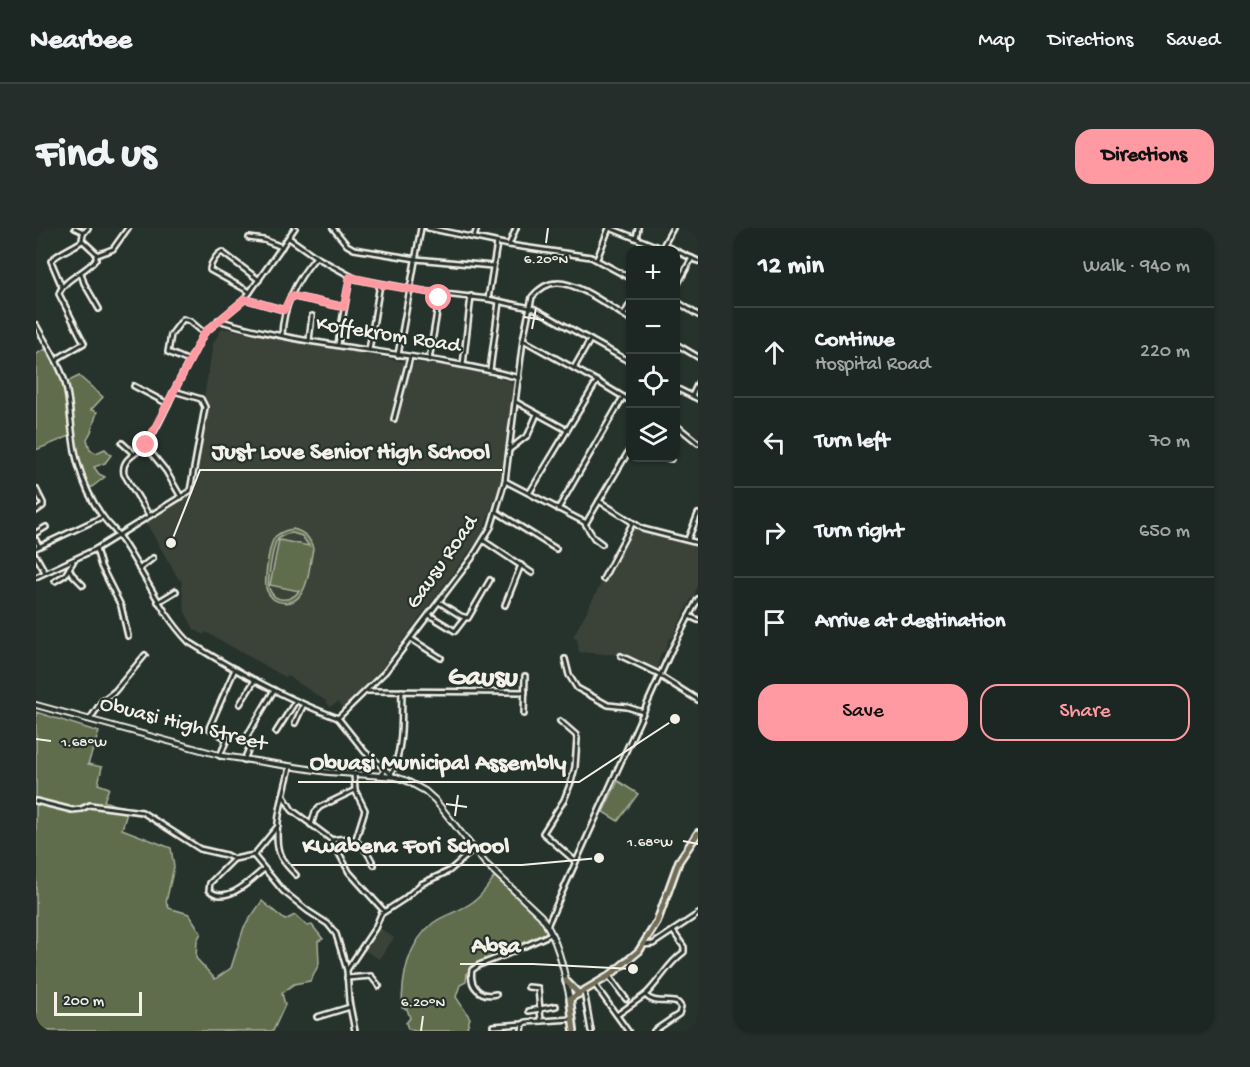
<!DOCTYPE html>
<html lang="en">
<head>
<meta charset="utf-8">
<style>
	:root { --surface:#1c2622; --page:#252e2a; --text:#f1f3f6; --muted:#a0a5a5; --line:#3a4340; --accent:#ff9aa2 }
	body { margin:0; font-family:"Gochi Hand",sans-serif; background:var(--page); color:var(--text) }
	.controls { position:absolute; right:18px; top:18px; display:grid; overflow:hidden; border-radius:12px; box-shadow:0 2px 4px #0004 }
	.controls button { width:54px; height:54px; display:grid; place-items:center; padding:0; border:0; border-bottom:2px solid var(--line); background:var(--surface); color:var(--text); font:30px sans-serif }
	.scale { position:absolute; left:18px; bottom:15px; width:88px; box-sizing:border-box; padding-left:6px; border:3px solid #f4f1e8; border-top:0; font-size:16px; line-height:21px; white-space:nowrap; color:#f4f1e8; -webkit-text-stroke:4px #26332d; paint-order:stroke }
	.stop { position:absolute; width:18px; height:18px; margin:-14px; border:4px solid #ff9aa2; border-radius:50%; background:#fff }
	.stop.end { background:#ff9aa2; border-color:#fff; box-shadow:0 2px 6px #0008 }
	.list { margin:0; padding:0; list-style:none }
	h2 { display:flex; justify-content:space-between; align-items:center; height:78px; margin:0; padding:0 24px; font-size:26px }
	h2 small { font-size:20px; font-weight:400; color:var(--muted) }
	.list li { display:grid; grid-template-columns:39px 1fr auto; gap:18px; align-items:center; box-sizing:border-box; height:90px; padding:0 24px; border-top:2px solid var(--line) }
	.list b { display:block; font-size:22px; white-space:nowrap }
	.list p { margin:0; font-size:20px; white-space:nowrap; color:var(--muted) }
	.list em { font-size:20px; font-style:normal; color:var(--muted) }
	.actions { display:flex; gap:12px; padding:18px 24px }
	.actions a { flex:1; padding:14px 0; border:2px solid var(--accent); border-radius:18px; text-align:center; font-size:21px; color:var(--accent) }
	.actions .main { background:var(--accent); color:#111 }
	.icon { flex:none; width:33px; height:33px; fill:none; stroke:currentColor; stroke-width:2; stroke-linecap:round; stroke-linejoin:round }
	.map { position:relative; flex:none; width:662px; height:803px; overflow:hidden; border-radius:18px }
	header { display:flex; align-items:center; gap:36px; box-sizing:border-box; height:84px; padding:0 30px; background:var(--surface); border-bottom:2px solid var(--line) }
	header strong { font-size:28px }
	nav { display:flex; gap:33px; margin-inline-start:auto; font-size:21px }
	.intro { display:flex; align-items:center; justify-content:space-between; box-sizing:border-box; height:144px; padding:0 36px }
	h1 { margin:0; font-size:42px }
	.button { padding:15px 27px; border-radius:18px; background:var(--accent); color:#111; font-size:21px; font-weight:700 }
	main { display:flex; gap:36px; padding:0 36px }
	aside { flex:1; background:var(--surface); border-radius:18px; box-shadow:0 2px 4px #0004 }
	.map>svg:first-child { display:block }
	.built { fill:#3b4239 }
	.green { fill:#606d4e; stroke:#aaaf9b; stroke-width:1.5; fill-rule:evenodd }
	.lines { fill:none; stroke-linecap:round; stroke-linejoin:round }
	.minor-casing { stroke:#f4f1e8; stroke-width:8 }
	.tertiary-casing { stroke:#f4f1e8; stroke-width:8 }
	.primary-casing { stroke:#f4f1e8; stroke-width:10 }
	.minor { stroke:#26332d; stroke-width:3 }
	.tertiary { stroke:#26332d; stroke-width:4 }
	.primary { stroke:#706e59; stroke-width:5 }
	.route { stroke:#ff9aa2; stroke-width:8 }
	.ticks { fill:none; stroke:#f4f1e8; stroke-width:2 }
	.labels { text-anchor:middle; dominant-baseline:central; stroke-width:4.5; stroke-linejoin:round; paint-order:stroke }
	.street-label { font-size:22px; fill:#f4f1e8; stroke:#26332d }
	.district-label { font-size:28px; font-weight:bold; fill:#f4f1e8; stroke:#26332d }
	.ticks-label { font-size:15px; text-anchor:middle; fill:#f4f1e8; stroke:#26332d; stroke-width:4.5; stroke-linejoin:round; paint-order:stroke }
	.leader { fill:none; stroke:#f4f1e8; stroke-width:2 }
	.callout-dot { fill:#f4f1e8; stroke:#26332d; stroke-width:2 }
	.callout-label { font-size:24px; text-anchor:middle; font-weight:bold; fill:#f4f1e8; stroke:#26332d; stroke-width:4.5; stroke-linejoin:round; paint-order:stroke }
</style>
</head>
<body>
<header>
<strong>Nearbee</strong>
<nav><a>Map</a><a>Directions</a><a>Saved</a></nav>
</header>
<div class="intro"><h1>Find us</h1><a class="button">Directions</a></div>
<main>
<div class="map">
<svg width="662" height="803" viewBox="0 0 662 803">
	<rect width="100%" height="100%" fill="#26332d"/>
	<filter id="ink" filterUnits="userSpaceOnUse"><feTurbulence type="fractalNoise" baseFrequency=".0167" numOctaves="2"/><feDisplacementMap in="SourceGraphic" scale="12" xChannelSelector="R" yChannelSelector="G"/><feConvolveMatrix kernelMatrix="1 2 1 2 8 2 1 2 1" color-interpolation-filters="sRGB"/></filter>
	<g filter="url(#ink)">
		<g class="built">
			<polygon points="186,100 369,134 418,138 473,153 478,158 466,252 445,308 345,441 307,480 302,474 294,479 290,473 252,448 249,449 170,404 168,407 158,401 149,384 145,351 143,352 108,291 159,264 171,187 168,170 177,116"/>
			<polygon points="596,297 662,318 662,356 657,370 655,371 636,410 633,410 629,423 625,425 621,442 584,427 543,424 541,411 537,409"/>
			<polygon points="341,698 358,710 343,731 326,721"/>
		</g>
		<g class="green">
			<polygon points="10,121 28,153 34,208 0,222 0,126"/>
			<polygon points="43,148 67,169 55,182 61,184 55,204 51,211 54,222 60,225 69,221 75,227 69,235 58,239 63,246 69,249 52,262 37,212 31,154"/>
			<path d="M257 301C269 304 275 310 277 321 274 334 273 355 265 366 257 379 237 377 231 363 227 355 233 320 237 312 241 304 250 302 257 301ZM256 305 266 308 273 318 243 312 234 357 263 363C255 374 238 375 233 360 231 353 237 321 240 314 243 308 250 306 256 305Z"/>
			<polygon points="0,484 63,504 52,536 66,539 62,556 73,560 68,573 92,582 86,601 135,620 138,639 130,674 133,680 153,686 165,705 161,713 160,730 179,751 195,740 208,699 226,673 249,692 259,687 271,698 276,697 287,711 282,713 283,736 274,753 258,756 246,765 249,777 237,803 0,803"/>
			<polygon points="582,553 602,566 582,593 567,584"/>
			<path d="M459 648C477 666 503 681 511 706 495 713 480 722 464 728 450 732 441 735 431 745L430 754 424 757 420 769 434 790 430 803H379L372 801 370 795 374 790 371 781 366 780C366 749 371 716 397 695 409 686 426 683 438 673 446 668 453 656 459 648Z"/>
		</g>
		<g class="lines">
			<defs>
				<g id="minor">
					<polyline points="39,0 48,4"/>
					<polyline points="297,0 311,17 318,21 380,31 456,38"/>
					<polyline points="392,0 473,17 480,0"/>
					<polyline points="574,0 627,21"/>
					<polyline points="438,9 441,0"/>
					<polyline points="213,10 228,12 246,19"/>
					<polyline points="253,10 280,29 320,51 391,64 452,71 499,81 594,134"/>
					<polyline points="600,10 602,0"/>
					<polyline points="473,17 555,29 594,50"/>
					<polyline points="629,18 639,22"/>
					<polyline points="625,22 637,0"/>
					<polyline points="640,23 662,33"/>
					<polyline points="61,27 77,21 92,0"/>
					<polyline points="561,31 573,0"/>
					<polyline points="45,45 48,55 63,81"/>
					<path d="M26 59 15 33C20 26 38 19 46 13"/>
					<polyline points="640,59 656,30"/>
					<path d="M214 64 174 42C174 36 181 26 186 24L223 52"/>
					<polyline points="255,68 308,79"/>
					<polyline points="209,71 248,82"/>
					<polyline points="452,71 461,15"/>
					<polyline points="640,73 662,87"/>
					<polyline points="588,87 594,76"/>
					<path d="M182 92C280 122 384 123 483 150"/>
					<path d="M0 97C10 116 23 133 29 154 36 181 34 209 42 236 47 254 56 274 67 289 72 296 78 301 82 307 107 342 123 383 153 414 201 444 249 471 302 490"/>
					<path d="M246 107C247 77 261 51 280 29"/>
					<polyline points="273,112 276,88"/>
					<polyline points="487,112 561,153"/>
					<polyline points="302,116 314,49"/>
					<polyline points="640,116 662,129"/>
					<polyline points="333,122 344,56"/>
					<polyline points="362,127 385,0"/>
					<polyline points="393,132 404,66"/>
					<path d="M21 133 24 129 48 115 23 66C27 51 51 44 60 31V25L46 12 47 6 52 0"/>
					<polyline points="153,133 132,124 135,107 147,91 154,93 168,105"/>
					<polyline points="427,137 435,68"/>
					<polyline points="538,140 554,112"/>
					<polyline points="454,142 463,74"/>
					<polyline points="98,158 132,176"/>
					<polyline points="640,160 662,171"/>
					<polyline points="138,163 168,105 209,71 259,0"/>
					<polyline points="656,168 662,155"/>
					<polyline points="480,174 531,202"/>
					<polyline points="358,191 374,129"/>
					<polyline points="640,197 662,215"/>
					<polyline points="86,215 97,225"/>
					<polyline points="109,217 130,243 145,269"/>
					<polyline points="474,221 492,207 501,186"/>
					<polyline points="631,230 635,231"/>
					<polyline points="469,253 550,295 594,221"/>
					<polyline points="0,261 7,275 7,278 0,283"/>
					<polyline points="494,264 561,153 594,173"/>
					<polyline points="563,273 607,301 662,315"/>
					<polyline points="522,281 587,169"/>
					<polyline points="461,284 520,321"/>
					<polyline points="548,294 558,310 566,316"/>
					<polyline points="0,305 10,299"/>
					<polyline points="652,311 662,286"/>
					<polyline points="0,312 3,318"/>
					<polyline points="448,313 496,345"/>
					<polyline points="0,320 66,289"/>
					<polyline points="60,321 65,338 85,378 92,408"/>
					<polyline points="0,328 9,344"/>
					<polyline points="33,340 36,346 47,357"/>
					<polyline points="103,341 117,330"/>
					<path d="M0 349 60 321 154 263 168 185 169 179 165 171 138 163C133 174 115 212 109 218 100 226 85 231 88 246L113 287"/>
					<polyline points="567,351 596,296"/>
					<polyline points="19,353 29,347 37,334"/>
					<polyline points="122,374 140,363"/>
					<polyline points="403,374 425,388 432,390 454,352"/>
					<polyline points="469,377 485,337"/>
					<polyline points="393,387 419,403 429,390"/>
					<polyline points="653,388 662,392"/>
					<polyline points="375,411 405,430"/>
					<polyline points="585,428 625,447"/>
					<polyline points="529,431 533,447 541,460 572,477 591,479 607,484"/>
					<polyline points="624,448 662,472"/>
					<polyline points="331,463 489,464"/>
					<polyline points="204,476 219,452"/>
					<polyline points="488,486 489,448"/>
					<path d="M302 490 349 444 436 330 455 299 469 253 487 112 496 69C502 62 511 55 521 55 542 54 575 80 594 91"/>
					<polyline points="302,490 329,524 356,547"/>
					<polyline points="54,491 66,473 79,463 109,427"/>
					<polyline points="524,493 540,507 541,511 539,539 535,554 528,572 507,605 539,633"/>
					<polyline points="259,495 267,478"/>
					<polyline points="240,504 259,474"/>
					<polyline points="184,528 191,511 173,500 199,441"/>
					<polyline points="208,532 214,518 211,508 238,462"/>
					<path d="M254 539C249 562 234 607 245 629 249 636 255 642 260 647"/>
					<polyline points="318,546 319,562 329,582 319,614"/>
					<path d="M355 546C368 521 365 490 366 463"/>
					<polyline points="247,567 256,582 296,612 313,644 348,683"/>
					<polyline points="0,573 36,582 45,581 54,577 106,584 164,621 190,627 198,631 218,627 242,598"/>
					<polyline points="275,597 279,584 284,579 319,562"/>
					<path d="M296 612C320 606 329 618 338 637"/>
					<polyline points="218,628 247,663 272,683 292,696 300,706 311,742 313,773 319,803"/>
					<path d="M198 631 174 655 173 662C190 678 215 652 228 641"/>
					<polyline points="511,698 635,423 662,371"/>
					<polyline points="607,717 617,716 662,686"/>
					<polyline points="311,742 339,700 345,686 368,671 385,656 413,643 437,622"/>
					<polyline points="573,748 590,771"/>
					<polyline points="311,750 335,748 343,758"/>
					<polyline points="559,757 592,803"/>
					<polyline points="492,759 502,760 505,793"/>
					<polyline points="548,763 555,803"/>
					<path d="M460 766C444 770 433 758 436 742L443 737 469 727 515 706"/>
					<path d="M609 767C624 753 631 736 648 724V719L637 703"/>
					<polyline points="493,783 520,778"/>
					<path d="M581 787 609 767C619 777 629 771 642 775L645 779 643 786 618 803"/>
					<polyline points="281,789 314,779"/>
					<polyline points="457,798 487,796"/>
					<polyline points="486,803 487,796 490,794 536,791"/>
				</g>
				<g id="tertiary">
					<path d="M0 477 187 528 292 544 360 549 371 553 389 563 399 572 449 635 505 688C522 711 528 743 534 771"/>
					<polyline points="346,548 348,541"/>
				</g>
				<g id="primary">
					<polyline points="530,753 543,766"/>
					<polyline points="538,803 534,771 573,748 603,723 621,694 643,633 662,605"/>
				</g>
			</defs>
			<use href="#minor" class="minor-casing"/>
			<use href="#tertiary" class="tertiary-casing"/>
			<use href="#primary" class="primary-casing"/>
			<use href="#minor" class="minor"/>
			<use href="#tertiary" class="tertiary"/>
			<use href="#primary" class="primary"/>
		</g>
	</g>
	<g class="lines" filter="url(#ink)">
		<polyline class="route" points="110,217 168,105 209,71 248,82 255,68 308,79 314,49 344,56 404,66 403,70"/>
	</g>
	<path class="ticks" d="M510 15 512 0M488 89 508 92M496 101 500 80M0 511 15 513M410 576 431 579M419 588 422 567M647 613 662 616M385 803 387 788"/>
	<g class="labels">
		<g class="street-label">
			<text transform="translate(352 108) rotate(9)">Koffekrom Road</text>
			<text transform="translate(407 335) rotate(-55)">Gausu Road</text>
			<text transform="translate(147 497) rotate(14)">Obuasi High Street</text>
		</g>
		<g class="district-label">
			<text x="447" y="450">Gausu</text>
		</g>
	</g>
	<g class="ticks-label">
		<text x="510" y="35">6.20°N</text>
		<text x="48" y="518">1.68°W</text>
		<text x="614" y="618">1.68°W</text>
		<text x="387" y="778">6.20°N</text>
	</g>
	<path class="leader" d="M135 315L164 242H466M639 491L543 554H262M563 630L486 637H255M597 741L497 736H424"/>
	<g class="callout-dot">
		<circle cx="135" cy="315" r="6"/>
		<circle cx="639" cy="491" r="6"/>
		<circle cx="563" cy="630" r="6"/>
		<circle cx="597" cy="741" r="6"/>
	</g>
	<g class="callout-label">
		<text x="315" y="230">Just Love Senior High School</text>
		<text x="402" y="541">Obuasi Municipal Assembly</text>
		<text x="370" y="624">Kwabena Fori School</text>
		<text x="460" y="724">Absa</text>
	</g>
</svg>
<div class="controls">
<button>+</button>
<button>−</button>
<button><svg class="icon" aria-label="locate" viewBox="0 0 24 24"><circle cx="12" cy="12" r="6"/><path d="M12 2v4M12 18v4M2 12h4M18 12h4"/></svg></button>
<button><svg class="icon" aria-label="layers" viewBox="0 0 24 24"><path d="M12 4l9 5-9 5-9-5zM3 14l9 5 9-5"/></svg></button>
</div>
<div class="scale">200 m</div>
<div class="stop" style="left:403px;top:70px"></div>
<div class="stop end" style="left:110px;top:217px"></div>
</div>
<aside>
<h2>12 min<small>Walk · 940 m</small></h2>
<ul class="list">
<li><svg class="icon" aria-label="ahead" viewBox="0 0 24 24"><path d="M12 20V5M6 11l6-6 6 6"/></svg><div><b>Continue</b><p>Hospital Road</p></div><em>220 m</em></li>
<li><svg class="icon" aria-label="left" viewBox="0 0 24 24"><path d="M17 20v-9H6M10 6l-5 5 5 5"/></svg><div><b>Turn left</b></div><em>70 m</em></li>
<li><svg class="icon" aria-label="right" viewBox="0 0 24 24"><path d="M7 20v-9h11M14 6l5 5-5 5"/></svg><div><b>Turn right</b></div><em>650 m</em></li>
<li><svg class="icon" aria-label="arrive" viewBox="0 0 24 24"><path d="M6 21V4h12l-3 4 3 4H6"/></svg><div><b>Arrive at destination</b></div></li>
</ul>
<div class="actions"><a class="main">Save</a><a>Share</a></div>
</aside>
</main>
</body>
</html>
